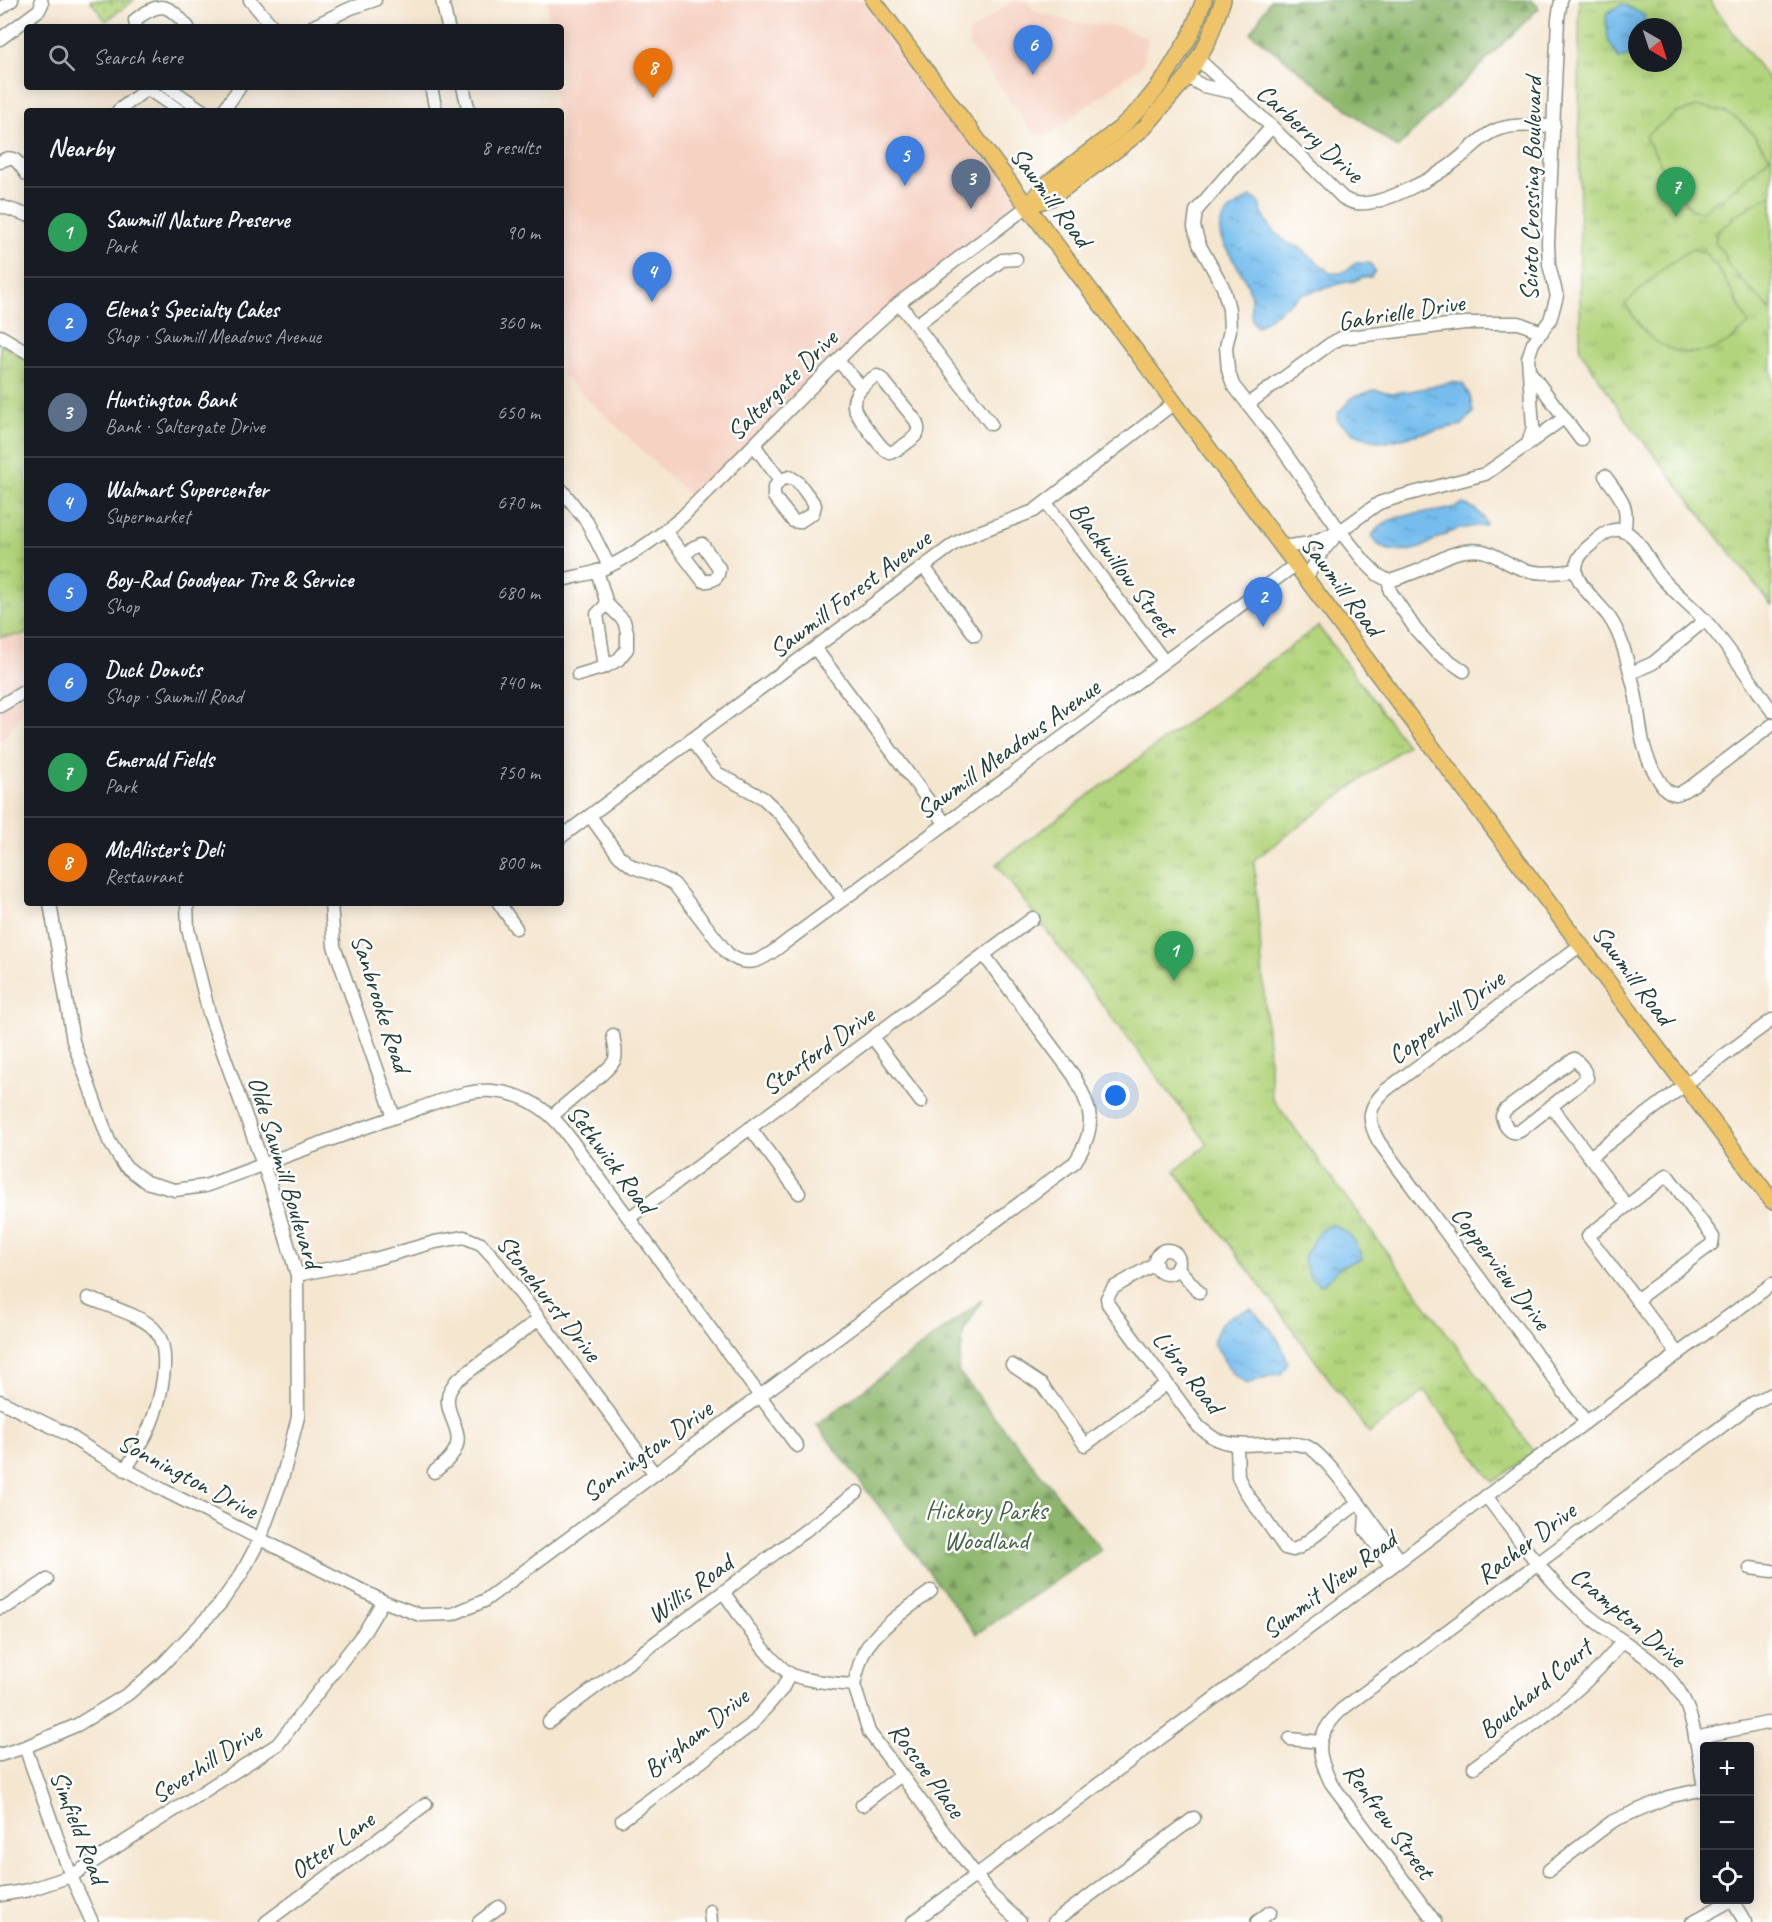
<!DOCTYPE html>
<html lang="en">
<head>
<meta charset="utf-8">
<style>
	:root { --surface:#171b24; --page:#20242c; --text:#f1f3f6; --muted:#9ea1a6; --line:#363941; --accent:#8c9099 }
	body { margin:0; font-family:Caveat,sans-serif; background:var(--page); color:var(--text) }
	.controls { position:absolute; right:18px; bottom:18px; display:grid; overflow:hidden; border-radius:6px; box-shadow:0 3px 15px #0003 }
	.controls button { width:54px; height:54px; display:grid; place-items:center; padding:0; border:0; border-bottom:2px solid var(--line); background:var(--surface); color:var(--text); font:30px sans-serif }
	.compass { position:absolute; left:1628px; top:18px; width:54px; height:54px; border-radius:50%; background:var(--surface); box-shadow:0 3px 15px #0003; rotate:141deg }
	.you { position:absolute; left:1116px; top:1096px; width:21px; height:21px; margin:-15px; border:4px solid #fff; border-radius:50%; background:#1a73e8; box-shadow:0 0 0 9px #1a73e833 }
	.badge { display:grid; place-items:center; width:39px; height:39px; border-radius:50%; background:var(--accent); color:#fff; font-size:20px; font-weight:700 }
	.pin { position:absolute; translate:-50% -50px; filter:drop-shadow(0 2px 3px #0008) }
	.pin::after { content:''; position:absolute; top:32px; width:21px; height:18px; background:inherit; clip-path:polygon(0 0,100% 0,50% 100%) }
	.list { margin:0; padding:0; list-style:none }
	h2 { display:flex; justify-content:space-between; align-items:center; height:78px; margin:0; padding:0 24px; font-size:26px }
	h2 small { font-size:20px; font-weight:400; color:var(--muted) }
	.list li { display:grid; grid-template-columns:39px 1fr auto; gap:18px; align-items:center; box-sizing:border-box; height:90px; padding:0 24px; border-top:2px solid var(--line) }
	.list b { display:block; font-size:22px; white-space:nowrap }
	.list p { margin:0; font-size:20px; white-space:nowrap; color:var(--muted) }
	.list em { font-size:20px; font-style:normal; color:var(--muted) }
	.icon { flex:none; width:33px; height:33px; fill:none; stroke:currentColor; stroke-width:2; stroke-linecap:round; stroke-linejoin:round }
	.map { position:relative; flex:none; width:1772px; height:1922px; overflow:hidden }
	.search { position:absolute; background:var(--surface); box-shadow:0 3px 15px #0003; left:24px; top:24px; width:540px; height:66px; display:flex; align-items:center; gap:15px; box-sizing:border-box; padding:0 21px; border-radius:6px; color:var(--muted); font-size:22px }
	.panel { position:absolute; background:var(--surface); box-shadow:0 3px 15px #0003; left:24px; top:108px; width:540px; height:798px; border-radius:6px }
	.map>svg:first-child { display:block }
	.built { fill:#f6d2c3 }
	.grass { fill:url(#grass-dots); stroke:#688858; stroke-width:1.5 }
	.forest { fill:url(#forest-firs); stroke:#567a50; stroke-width:1.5 }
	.park { fill:url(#park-tufts); stroke:#688858; stroke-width:1.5; fill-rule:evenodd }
	.garden { fill:#b2d47c; stroke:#688858; stroke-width:1.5 }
	.water { fill:url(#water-ripples); stroke:#4a7d91; stroke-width:1.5 }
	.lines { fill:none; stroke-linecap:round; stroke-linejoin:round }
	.minor-casing { stroke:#8a9282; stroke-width:15 }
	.major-casing { stroke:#8a9282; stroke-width:18 }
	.minor { stroke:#fff; stroke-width:12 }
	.major { stroke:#efc469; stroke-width:15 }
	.labels { text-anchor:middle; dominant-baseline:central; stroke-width:5; stroke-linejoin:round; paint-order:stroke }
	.street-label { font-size:26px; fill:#1f3d34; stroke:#fff }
	.park-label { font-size:26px; fill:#446346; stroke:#fff }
</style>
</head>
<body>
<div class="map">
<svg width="1772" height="1922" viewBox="0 0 1772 1922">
	<defs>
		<pattern id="grass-dots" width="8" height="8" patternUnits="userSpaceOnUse" patternTransform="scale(1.5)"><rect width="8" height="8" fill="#b2d47c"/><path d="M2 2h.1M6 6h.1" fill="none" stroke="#90ad66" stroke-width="1.8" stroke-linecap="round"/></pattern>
		<pattern id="forest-firs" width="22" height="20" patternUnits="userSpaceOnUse" patternTransform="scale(1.5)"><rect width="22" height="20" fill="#8db66c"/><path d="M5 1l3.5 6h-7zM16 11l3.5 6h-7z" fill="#73955a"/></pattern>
		<pattern id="park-tufts" width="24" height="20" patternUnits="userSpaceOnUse" patternTransform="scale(1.5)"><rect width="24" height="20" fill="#b2d47c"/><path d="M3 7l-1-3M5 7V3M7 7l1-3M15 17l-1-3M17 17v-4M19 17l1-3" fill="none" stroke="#90ad66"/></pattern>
		<pattern id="water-ripples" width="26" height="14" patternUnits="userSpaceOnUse" patternTransform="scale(1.5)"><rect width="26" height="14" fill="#76bdee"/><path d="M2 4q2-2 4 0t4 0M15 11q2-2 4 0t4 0" fill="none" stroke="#609bc2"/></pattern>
	</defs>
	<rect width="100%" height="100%" fill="#fff"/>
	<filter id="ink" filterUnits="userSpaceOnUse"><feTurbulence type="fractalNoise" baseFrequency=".0167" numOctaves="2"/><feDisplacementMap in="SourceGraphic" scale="12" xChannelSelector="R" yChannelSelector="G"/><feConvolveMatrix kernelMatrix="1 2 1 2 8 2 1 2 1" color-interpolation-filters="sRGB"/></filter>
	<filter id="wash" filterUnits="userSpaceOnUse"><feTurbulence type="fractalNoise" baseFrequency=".008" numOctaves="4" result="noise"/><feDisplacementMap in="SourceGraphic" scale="24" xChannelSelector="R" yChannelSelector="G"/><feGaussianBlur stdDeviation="1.35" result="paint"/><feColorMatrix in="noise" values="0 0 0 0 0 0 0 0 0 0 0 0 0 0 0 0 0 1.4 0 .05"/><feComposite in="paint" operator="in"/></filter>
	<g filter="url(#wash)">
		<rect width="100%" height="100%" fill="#f5e6d0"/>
		<g class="built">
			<polygon points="547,0 873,0 1028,206 899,303 697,503 561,374 561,111 555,111 553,87 561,87 561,27 549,27"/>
			<polygon points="1013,0 1026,0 1035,12 1076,23 1122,27 1148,39 1143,65 1047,136 1033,133 969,45 969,33"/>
			<polygon points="27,634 27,709 0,742 0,637"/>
		</g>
		<polygon class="grass" points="90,0 134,0 106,21"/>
		<g class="forest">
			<polygon points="1270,0 1532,0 1539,8 1397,148 1251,33"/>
			<polygon points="982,1300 964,1331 958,1371 1101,1550 976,1634 817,1425"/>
		</g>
		<g class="park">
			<path d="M1579 0H1709L1772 84V606L1626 419 1580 350ZM1637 27H1673V63H1637Z"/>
			<polygon points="0,344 27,360 27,634 0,637"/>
			<polygon points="1318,626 1407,745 1254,860 1272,1098 1535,1452 1493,1482 1425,1391 1369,1433 1175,1171 1208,1144 996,864"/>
		</g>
		<g class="garden">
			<path d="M1697 107C1737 109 1748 127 1770 157L1720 201 1718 199 1702 211 1692 210 1680 193 1678 194 1645 136 1675 114Z"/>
			<polygon points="1772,194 1772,308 1770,309 1733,271 1725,260 1727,258 1715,242 1717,231 1733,220 1732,217"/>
			<path d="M1691 249 1705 252 1724 278 1749 324C1742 330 1735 337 1728 342 1704 358 1672 356 1650 337 1640 328 1633 315 1625 304L1664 268Z"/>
		</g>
		<g class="water">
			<polygon points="1622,4 1644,15 1645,27 1637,27 1637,47 1633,55 1619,59 1608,40 1606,14"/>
			<path d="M1251 197 1258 201 1262 213 1272 229 1287 243 1299 247 1330 273H1342L1356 263H1370L1375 271 1371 277H1363L1354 281 1346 282 1301 295 1257 327C1247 319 1253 304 1250 292 1238 251 1188 229 1251 197Z"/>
			<polygon points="1452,382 1463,384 1470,396 1473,413 1462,425 1418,434 1387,442 1371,440 1351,431 1337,420 1338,413 1353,397 1375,390 1393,393 1411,391"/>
			<path d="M1463 504C1474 507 1482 513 1486 524L1484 526C1473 526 1461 528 1451 532 1441 536 1432 542 1422 547 1406 554 1380 554 1372 536 1383 513 1423 514 1444 510 1450 509 1457 506 1463 504Z"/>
			<path d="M1331 1224C1349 1231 1356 1241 1362 1259L1343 1265 1322 1285 1311 1279 1303 1260 1318 1232Z"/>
			<path d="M1251 1309C1270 1327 1281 1338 1288 1364L1281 1374 1269 1376 1247 1384 1232 1373 1213 1343C1220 1318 1227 1316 1251 1309Z"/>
		</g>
	</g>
	<g filter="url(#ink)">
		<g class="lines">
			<defs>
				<g id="minor">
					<polyline points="250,0 273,27"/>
					<polyline points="442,0 448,27"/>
					<polyline points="0,9 12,0"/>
					<path d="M136 27 135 20C161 0 168 4 188 27"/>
					<polyline points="312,27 351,8 375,0"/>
					<polyline points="0,39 39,10 42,4 41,0"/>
					<path d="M1198 59 1272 127 1343 198C1347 200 1352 203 1356 203 1381 207 1438 176 1457 160 1469 151 1480 137 1494 131 1512 123 1534 126 1554 126"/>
					<polyline points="1187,77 1203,86 1232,92"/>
					<polyline points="168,87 203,111"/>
					<polyline points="431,87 436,111"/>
					<polyline points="463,87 469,111"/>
					<polyline points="148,89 180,111"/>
					<polyline points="118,111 149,87"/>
					<polyline points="223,111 240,87"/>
					<path d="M1272 127 1226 176 1196 211 1194 227 1199 244 1223 287 1229 309 1230 330 1226 347 1228 370 1233 385 1275 439 1340 531 1364 561 1378 575 1389 581C1400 578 1410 574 1420 570 1440 560 1458 547 1482 551 1493 553 1502 560 1512 565 1533 575 1552 574 1576 570"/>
					<path d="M0 162C14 152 20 165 27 175"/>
					<polyline points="0,206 27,215"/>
					<polyline points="899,303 991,424"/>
					<polyline points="916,325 1002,260 1016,259"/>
					<polyline points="0,336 27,352"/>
					<polyline points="838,361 862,387"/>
					<polyline points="1530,372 1581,440"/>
					<path d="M877 376 883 380 916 421C917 425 919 428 918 431 916 439 897 450 890 453 881 449 876 439 870 432 858 416 845 405 862 387 866 383 871 378 877 376Z"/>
					<polyline points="1248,404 1330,344 1341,338 1465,323 1519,323 1542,332"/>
					<polyline points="1528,444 1564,418"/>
					<polyline points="754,445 780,480"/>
					<path d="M1605 476C1620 497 1630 504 1624 532"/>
					<polygon points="790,477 798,482 815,505 813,513 799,522 793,521 774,497 774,488 780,480"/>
					<polyline points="561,489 587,522 609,566"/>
					<polyline points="1046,503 1164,661"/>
					<path d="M665 531 703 581C713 582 719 578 719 568L702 544 694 547 684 555"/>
					<polyline points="1283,547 1310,543 1340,531 1379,503 1398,497 1485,474 1528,444 1533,427 1528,358 1533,343 1550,320 1557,296 1549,265 1548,243 1558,19 1561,0"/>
					<polyline points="924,567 975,635"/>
					<polyline points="597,571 607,604 624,621 627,632 627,649 618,660 605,667 597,614 607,604"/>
					<polyline points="1306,578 1322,552 1339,532"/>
					<path d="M561 580C573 577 586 575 598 571 629 559 657 538 682 517L856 342 899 303 1028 206"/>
					<polyline points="1389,581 1390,591 1416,630 1435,651 1464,671"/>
					<polyline points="815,648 945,823"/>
					<polyline points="1631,673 1653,663 1705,620"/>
					<polyline points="578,675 605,667"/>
					<polyline points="0,706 27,690"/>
					<path d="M1772 711C1752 683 1733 653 1710 626 1695 608 1674 593 1659 575 1649 562 1638 534 1621 530 1610 528 1601 536 1593 543 1585 549 1576 558 1576 569 1575 584 1600 604 1609 617 1621 634 1626 656 1631 676 1643 715 1635 743 1659 780 1663 787 1667 793 1676 794 1681 794 1687 788 1692 786L1772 725"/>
					<polyline points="691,740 717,773 763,798 781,815 843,899"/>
					<path d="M590 816 619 856 633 867 661 877 674 884 727 953C753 975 772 951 794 936L1295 565"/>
					<polyline points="561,837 954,544 971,535 1034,511 1174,403"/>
					<path d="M50 903 73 1041 109 1141 124 1165 146 1182 175 1190 205 1186C271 1162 337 1136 404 1114 429 1105 465 1089 492 1091 521 1093 545 1107 563 1129L797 1446"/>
					<polyline points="331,903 334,946 394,1117"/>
					<polyline points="499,903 516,928"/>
					<path d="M1581 945 1386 1090C1368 1107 1366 1119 1379 1142L1586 1422"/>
					<polyline points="873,1038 921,1102"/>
					<path d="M1574 1059C1580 1063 1585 1070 1587 1078L1520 1131C1510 1136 1504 1125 1502 1116L1505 1110Z"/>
					<polyline points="1551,1106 1627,1206"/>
					<path d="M553 1116C564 1103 612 1070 615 1059 617 1051 614 1043 613 1035"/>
					<polyline points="750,1128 799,1193"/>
					<path d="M1590 1157C1651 1111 1710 1065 1772 1020"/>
					<polyline points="629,1218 1033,918"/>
					<circle cx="1167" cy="1262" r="12"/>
					<path d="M1156 1263 1113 1288 1107 1298 1108 1304 1199 1427C1205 1431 1212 1438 1218 1440 1247 1451 1277 1438 1306 1446 1326 1452 1384 1539 1400 1560"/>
					<polyline points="1177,1267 1199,1292"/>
					<polyline points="297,1275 371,1260 435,1242 464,1237 481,1244 494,1258 654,1473"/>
					<path d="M88 1298C105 1305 143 1316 154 1329 174 1350 160 1402 150 1426 144 1441 134 1456 125 1470"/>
					<polyline points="1636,1300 1712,1244 1713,1237 1711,1234 1667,1175 1588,1236 1678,1354"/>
					<polyline points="1012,1365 1042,1385 1085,1445 1166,1384"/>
					<path d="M0 1401 67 1434 91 1450 165 1491 383 1601 420 1615 453 1614 484 1601 1075 1162C1097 1128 1093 1110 1074 1076L984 955"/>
					<polyline points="1237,1445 1238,1477 1245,1491 1285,1548 1293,1550 1300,1547 1358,1503"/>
					<path d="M434 1472C440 1467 447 1462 451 1456 470 1433 442 1416 449 1393 450 1389 454 1385 456 1381L539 1319"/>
					<path d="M1486 1496C1517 1536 1545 1579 1584 1612 1613 1638 1658 1658 1679 1691 1695 1715 1699 1760 1704 1788"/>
					<polyline points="1366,1514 1365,1530 1392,1566"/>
					<polyline points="1750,1568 1772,1571"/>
					<path d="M724 1593C741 1616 765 1658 789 1673 800 1681 840 1684 854 1685"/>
					<polyline points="0,1608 8,1606 47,1580"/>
					<polyline points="854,1685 869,1732 991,1895 1020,1922"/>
					<path d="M854 1685C857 1674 859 1662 864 1652 878 1627 909 1608 931 1591"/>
					<polyline points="549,1722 857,1492"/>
					<polyline points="1694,1738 1772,1722"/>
					<polyline points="1290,1739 1320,1742"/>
					<polyline points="25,1747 71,1876 92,1922"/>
					<polyline points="0,1755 25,1747 77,1725 128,1694 162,1665 220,1604 242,1573 260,1539 282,1479 298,1417 297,1275 270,1184 209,1013 188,929 187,903"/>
					<path d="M1474 1767C1524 1730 1585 1693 1622 1641"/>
					<polyline points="862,1805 901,1775"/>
					<polyline points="622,1820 751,1725 782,1689 790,1674"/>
					<polyline points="1549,1870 1613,1821 1668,1797 1704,1789"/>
					<polyline points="0,1895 29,1890 71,1876 278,1744 365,1631 383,1601"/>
					<polyline points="1732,1900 1745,1922"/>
					<polyline points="710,1911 711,1922"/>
					<polyline points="266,1922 426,1804"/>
					<polyline points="479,1922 499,1907"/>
					<polyline points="913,1922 1772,1284"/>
					<polyline points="1054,1922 1194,1818"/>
					<polyline points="1257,1922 1270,1912"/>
					<path d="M1435 1922 1331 1783C1315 1751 1315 1736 1341 1710L1753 1403 1772 1394"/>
					<polyline points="1692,1922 1732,1900"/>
				</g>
				<g id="major">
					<polyline points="873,0 1772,1201"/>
					<polyline points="1028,206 1051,198 1123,145 1145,127 1187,77 1208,41 1223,0"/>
					<polyline points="1028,206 1043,187 1119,129 1141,108 1162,82 1191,34 1204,0"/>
				</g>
			</defs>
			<use href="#minor" class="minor-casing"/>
			<use href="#major" class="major-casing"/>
			<use href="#minor" class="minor"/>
			<use href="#major" class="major"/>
		</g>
	</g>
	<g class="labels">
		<g class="street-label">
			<text transform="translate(1310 133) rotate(42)">Carberry Drive</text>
			<text transform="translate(1531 189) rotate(-89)">Scioto Crossing Boulevard</text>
			<text transform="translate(1051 197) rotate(53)">Sawmill Road</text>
			<text transform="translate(1401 312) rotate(-9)">Gabrielle Drive</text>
			<text transform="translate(782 385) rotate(-45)">Saltergate Drive</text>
			<text transform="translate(1123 569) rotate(53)">Blackwillow Street</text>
			<text transform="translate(1342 586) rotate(53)">Sawmill Road</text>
			<text transform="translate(850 594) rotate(-37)">Sawmill Forest Avenue</text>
			<text transform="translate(1008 749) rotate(-36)">Sawmill Meadows Avenue</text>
			<text transform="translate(1633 975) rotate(53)">Sawmill Road</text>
			<text transform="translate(381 1003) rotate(72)">Sanbrooke Road</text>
			<text transform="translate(1446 1017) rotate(-37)">Copperhill Drive</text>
			<text transform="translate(818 1051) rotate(-36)">Starford Drive</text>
			<text transform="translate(611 1159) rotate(53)">Sethwick Road</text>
			<text transform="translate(285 1172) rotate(73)">Olde Sawmill Boulevard</text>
			<text transform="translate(1501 1268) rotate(53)">Copperview Drive</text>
			<text transform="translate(549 1298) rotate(52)">Stonehurst Drive</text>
			<text transform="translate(1188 1372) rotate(52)">Libra Road</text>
			<text transform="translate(647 1451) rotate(-36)">Sonnington Drive</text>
			<text transform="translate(188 1476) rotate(28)">Sonnington Drive</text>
			<text transform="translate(1526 1543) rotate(-37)">Racher Drive</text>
			<text transform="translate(1329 1585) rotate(-37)">Summit View Road</text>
			<text transform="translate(690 1589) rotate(-36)">Willis Road</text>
			<text transform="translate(1628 1617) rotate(40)">Crampton Drive</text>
			<text transform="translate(1535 1689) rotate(-40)">Bouchard Court</text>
			<text transform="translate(696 1733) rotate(-39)">Brigham Drive</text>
			<text transform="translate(206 1763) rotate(-33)">Severhill Drive</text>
			<text transform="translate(927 1770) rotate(54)">Roscoe Place</text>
			<text transform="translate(1389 1821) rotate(54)">Renfrew Street</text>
			<text transform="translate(79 1827) rotate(69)">Simfield Road</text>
			<text transform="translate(332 1845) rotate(-36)">Otter Lane</text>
		</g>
		<g class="park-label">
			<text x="986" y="1510">Hickory Parks<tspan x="986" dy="30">Woodland</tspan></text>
		</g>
	</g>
</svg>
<div class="controls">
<button>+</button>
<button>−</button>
<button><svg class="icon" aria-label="locate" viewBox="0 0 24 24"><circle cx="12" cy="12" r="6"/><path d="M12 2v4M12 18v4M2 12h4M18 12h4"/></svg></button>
</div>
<svg class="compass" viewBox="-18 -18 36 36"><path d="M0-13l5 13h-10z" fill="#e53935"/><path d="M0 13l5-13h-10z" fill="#9ea1a6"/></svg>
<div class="you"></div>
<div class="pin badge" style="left:1174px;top:981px;background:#2e9e5b">1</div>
<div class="pin badge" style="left:1263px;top:627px;background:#3f7fe0">2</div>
<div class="pin badge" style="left:971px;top:209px;background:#5c6f8a">3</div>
<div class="pin badge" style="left:652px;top:302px;background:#3f7fe0">4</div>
<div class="pin badge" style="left:905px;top:186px;background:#3f7fe0">5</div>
<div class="pin badge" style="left:1033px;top:75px;background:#3f7fe0">6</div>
<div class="pin badge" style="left:1676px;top:217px;background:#2e9e5b">7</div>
<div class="pin badge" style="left:653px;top:98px;background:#e8710a">8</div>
<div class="search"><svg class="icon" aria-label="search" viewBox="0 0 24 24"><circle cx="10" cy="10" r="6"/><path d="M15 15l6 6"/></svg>Search here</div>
<section class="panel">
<h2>Nearby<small>8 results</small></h2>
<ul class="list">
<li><span class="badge" style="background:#2e9e5b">1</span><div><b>Sawmill Nature Preserve</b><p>Park</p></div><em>90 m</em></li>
<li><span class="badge" style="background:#3f7fe0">2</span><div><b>Elena's Specialty Cakes</b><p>Shop · Sawmill Meadows Avenue</p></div><em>360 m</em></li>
<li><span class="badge" style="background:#5c6f8a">3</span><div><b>Huntington Bank</b><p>Bank · Saltergate Drive</p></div><em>650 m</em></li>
<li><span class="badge" style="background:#3f7fe0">4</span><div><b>Walmart Supercenter</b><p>Supermarket</p></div><em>670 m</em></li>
<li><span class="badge" style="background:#3f7fe0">5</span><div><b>Boy-Rad Goodyear Tire &amp; Service</b><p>Shop</p></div><em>680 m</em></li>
<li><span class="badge" style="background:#3f7fe0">6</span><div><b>Duck Donuts</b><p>Shop · Sawmill Road</p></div><em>740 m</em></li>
<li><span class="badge" style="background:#2e9e5b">7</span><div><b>Emerald Fields</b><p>Park</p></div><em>750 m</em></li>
<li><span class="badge" style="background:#e8710a">8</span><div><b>McAlister's Deli</b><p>Restaurant</p></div><em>800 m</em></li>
</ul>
</section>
</div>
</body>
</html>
